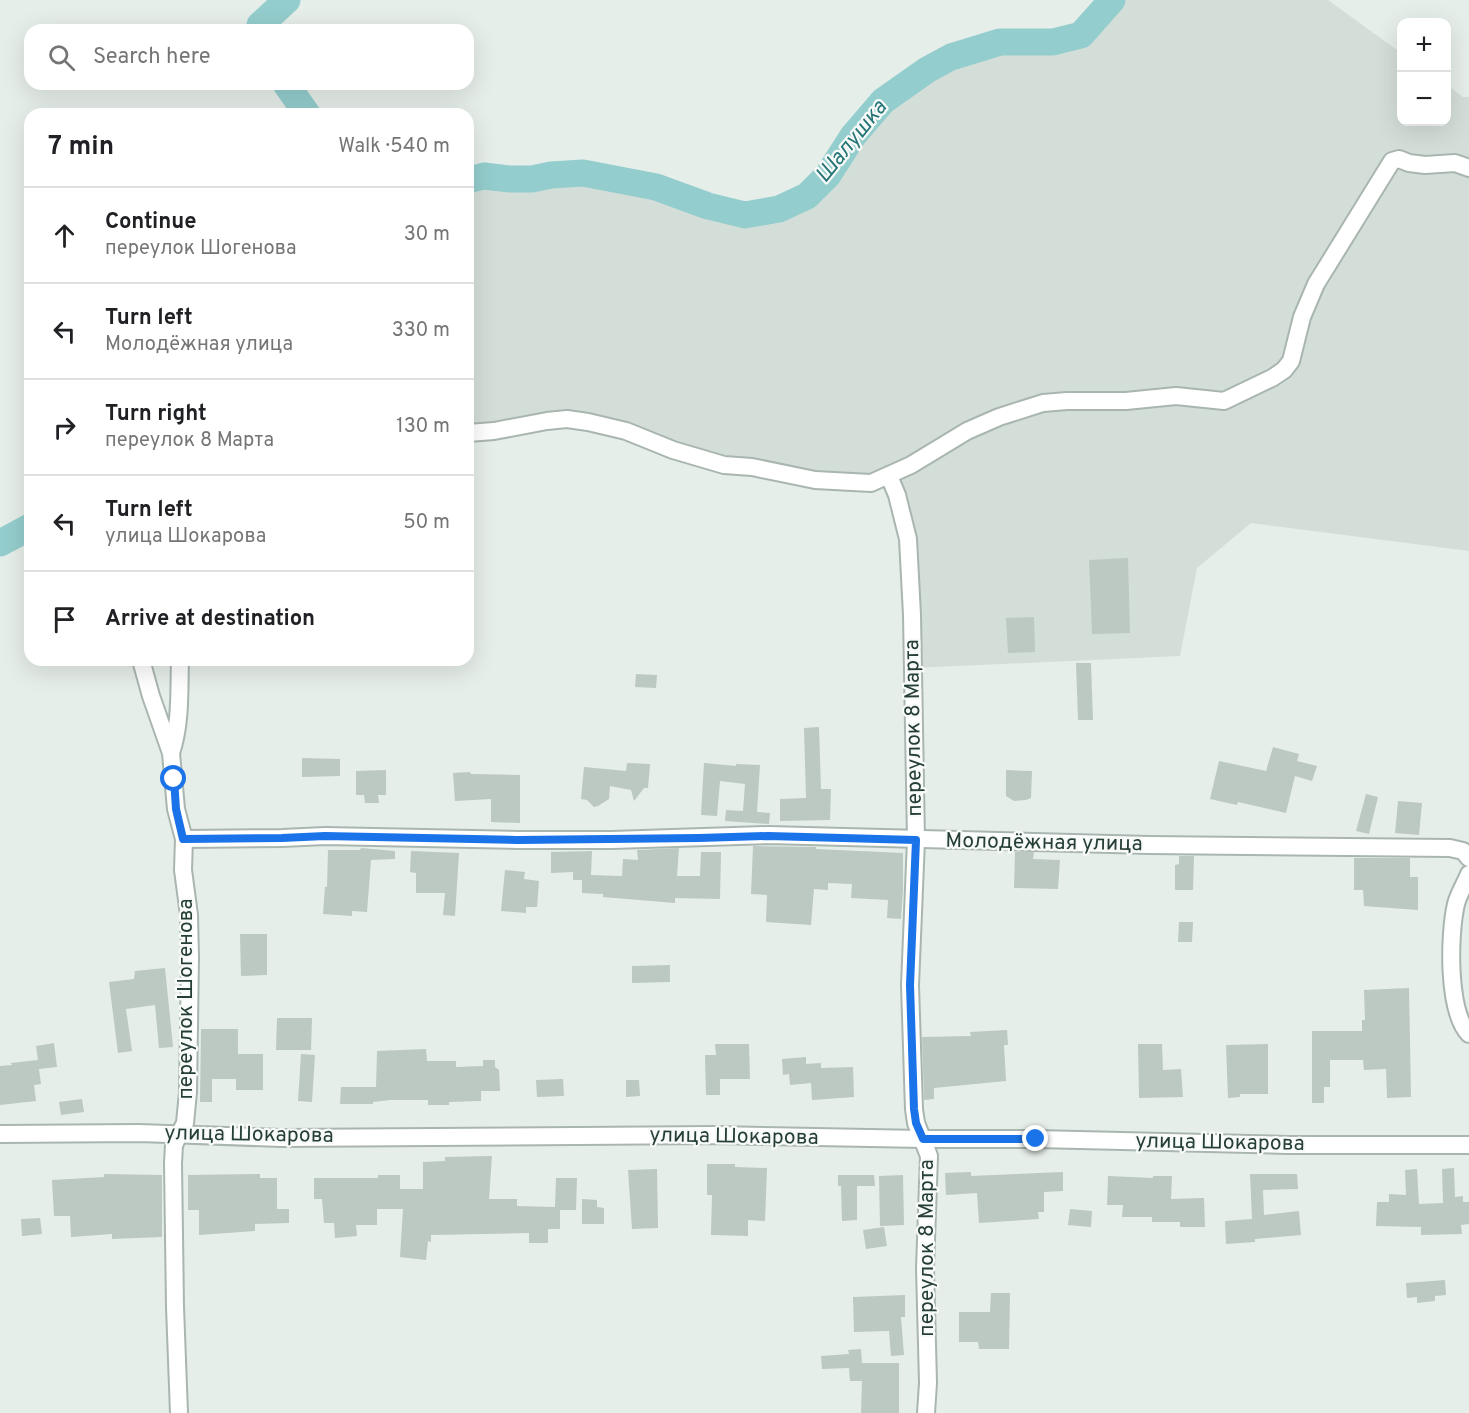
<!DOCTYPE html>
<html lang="en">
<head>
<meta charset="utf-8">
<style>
	:root { --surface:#fff; --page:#f6f6f6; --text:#202124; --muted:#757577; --line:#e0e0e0 }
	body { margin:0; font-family:Overpass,sans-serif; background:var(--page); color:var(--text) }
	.controls { position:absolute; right:18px; top:18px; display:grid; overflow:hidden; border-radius:12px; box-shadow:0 6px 24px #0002 }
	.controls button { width:54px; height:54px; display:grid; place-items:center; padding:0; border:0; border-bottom:2px solid var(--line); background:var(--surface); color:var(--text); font:30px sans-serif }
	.stop { position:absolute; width:18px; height:18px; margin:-14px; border:4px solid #1a73e8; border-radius:50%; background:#fff }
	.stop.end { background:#1a73e8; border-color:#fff; box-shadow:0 2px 6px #0008 }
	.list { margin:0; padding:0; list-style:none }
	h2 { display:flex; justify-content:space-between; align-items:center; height:78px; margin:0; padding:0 24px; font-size:26px }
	h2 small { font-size:20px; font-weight:400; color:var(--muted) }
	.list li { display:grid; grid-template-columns:39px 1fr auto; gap:18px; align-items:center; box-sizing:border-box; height:96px; padding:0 24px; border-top:2px solid var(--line) }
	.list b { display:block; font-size:22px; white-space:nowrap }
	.list p { margin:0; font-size:20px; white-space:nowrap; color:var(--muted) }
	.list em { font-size:20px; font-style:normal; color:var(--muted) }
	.icon { flex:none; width:33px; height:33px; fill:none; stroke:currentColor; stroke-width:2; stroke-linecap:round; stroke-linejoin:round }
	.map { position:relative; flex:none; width:1469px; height:1413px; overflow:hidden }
	.search { position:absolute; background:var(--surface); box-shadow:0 6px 24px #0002; left:24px; top:24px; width:450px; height:66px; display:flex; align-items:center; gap:15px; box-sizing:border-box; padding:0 21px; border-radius:18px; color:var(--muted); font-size:22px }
	.panel { position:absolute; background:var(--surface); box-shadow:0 6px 24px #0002; left:24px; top:108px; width:450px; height:558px; border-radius:18px }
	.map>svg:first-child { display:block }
	.built { fill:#d4ded8 }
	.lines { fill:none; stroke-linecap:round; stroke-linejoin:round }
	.river { stroke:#94cdcd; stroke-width:27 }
	.building { fill:#bcc8c2 }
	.minor-casing { stroke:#a9b6af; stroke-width:20 }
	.minor { stroke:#fff; stroke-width:16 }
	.route { stroke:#1a73e8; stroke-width:8 }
	.labels { text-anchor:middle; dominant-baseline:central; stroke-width:4.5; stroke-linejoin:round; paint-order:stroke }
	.street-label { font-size:21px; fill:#263f35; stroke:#f7faf8 }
	.water-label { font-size:22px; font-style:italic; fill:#257476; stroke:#f7faf8 }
</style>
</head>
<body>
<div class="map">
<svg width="1469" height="1413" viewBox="0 0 1469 1413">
	<rect width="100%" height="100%" fill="#e6eee9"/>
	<polygon class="built" points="1112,0 1328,0 1401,53 1402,122 1446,122 1447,85 1463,97 1469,97 1469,551 1251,523 1197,568 1180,656 914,668 909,582 889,476 815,480 588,422 468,433 468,180 484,176 510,179 532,179 551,175 583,173 656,187 708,206 745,215 779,209 807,196 828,175 853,136 883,101 927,70 951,57 1000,42 1053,42 1081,35"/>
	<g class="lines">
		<g class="river">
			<polyline points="260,30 260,25 287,0"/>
			<polyline points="286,84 307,114"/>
			<polyline points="468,180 484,176 510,179 532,179 551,175 583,173 656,187 708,206 745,215 779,209 807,196 828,175 853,136 883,101 927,70 951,57 1000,42 1053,42 1081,35 1112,0"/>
			<polyline points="0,543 30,527"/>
		</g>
	</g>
	<g class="building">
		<polygon points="1128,558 1130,633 1092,634 1089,560"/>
		<polygon points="1034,617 1035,652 1008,653 1006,618"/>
		<polygon points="1076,663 1091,663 1093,720 1078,720"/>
		<polygon points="636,674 657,675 656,688 635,687"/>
		<polygon points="819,727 821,789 831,789 830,820 780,821 780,799 806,798 804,728"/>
		<polygon points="1273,747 1299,754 1297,761 1317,766 1312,781 1295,776 1286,813 1238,802 1237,805 1210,799 1219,761 1266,771"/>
		<polygon points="302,758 340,759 340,776 302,777"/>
		<polygon points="627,763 650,764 648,788 644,788 634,801 631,790 610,786 609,799 598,806 594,807 587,800 581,799 584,767 626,771"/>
		<polygon points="704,763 736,766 736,764 760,765 757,812 770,813 769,824 725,821 726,810 743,811 745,784 720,781 717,816 701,815"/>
		<polygon points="386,770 386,795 378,795 379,803 365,803 364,795 356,795 356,771"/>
		<polygon points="1006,770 1032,771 1031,798 1026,800 1014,801 1006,796"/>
		<polygon points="470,772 471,774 520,775 520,823 491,822 491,799 455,801 453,773"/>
		<polygon points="1366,794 1378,797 1369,834 1356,831"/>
		<polygon points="1398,801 1422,803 1419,835 1395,833"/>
		<polygon points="753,846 816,847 816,849 903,853 903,890 901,919 887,918 888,900 851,898 852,884 828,883 828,890 814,889 811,925 766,922 767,895 751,894"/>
		<polygon points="361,848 395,851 395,859 371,860 367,912 352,911 352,916 323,914 325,887 327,887 328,850 360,850"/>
		<polygon points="679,848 677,876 700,876 701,852 721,852 720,899 675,898 675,903 603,897 603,894 582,893 582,880 573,880 573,872 551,873 551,852 592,851 591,875 622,876 623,859 638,860 637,850"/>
		<polygon points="411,851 459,853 455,916 443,915 445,893 416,893 416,873 410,872"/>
		<polygon points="1015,852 1034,852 1033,859 1060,860 1058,889 1014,888"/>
		<polygon points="1179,856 1194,856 1193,890 1175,890 1175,865 1179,864"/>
		<polygon points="1354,858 1410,858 1410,877 1418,877 1418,910 1364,906 1363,890 1354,890"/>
		<polygon points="505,870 525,872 524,879 539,881 537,907 526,907 526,913 501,911"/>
		<polygon points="1179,922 1193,922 1192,942 1178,942"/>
		<polygon points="240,934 267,934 267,975 241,976"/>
		<polygon points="670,965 670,982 632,983 632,966"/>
		<polygon points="165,968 173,1047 159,1048 155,1005 126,1009 132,1051 118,1053 109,982 134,979 135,971"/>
		<polygon points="1409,988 1411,1097 1387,1098 1386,1069 1364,1070 1363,1060 1330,1060 1330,1087 1324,1087 1324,1103 1312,1103 1312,1031 1362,1031 1362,1020 1365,1020 1364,990"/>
		<polygon points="277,1018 312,1018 311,1050 276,1050"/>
		<polygon points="201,1029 238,1029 238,1054 263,1054 263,1090 236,1090 236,1079 212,1079 212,1102 200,1102"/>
		<polygon points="1007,1030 1008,1045 1004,1045 1006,1081 934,1088 934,1099 924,1100 922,1037 971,1036 970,1032"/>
		<polygon points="54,1043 57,1067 39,1069 41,1084 34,1085 36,1101 0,1105 0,1066 12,1065 11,1063 38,1060 36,1046"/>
		<polygon points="715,1044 749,1044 750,1079 720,1079 720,1095 706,1095 705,1055 716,1055"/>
		<polygon points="1138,1044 1162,1044 1163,1070 1181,1069 1183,1097 1139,1098"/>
		<polygon points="1268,1044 1268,1094 1240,1094 1240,1097 1228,1098 1226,1045"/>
		<polygon points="426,1049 427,1061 456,1061 456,1067 483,1066 483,1060 495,1060 495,1067 499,1070 500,1091 481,1091 481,1101 449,1102 449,1105 428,1105 428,1100 390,1100 373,1102 373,1104 340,1104 341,1087 376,1087 377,1051"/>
		<polygon points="301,1054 315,1055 312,1102 298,1101"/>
		<polygon points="806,1057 806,1064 821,1063 821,1068 853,1067 854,1097 812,1100 811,1083 790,1085 789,1074 783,1075 782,1059"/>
		<polygon points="563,1079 564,1096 537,1097 536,1080"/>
		<polygon points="626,1080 639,1080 640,1096 626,1097"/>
		<polygon points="82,1099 84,1112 61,1115 59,1102"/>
		<polygon points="492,1156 489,1199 517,1199 517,1206 555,1207 556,1178 577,1178 576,1210 560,1210 560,1229 548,1229 548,1243 529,1243 529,1233 431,1235 431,1242 428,1241 426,1260 400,1257 403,1209 377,1209 377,1225 356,1225 357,1236 335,1238 334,1223 324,1223 322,1199 314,1199 314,1178 378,1178 378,1175 400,1175 400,1189 423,1189 423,1162 445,1161 445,1157"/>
		<polygon points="707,1164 735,1164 735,1167 767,1168 765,1221 748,1220 748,1236 711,1235 712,1195 707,1195"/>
		<polygon points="1454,1168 1455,1197 1463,1196 1463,1202 1469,1202 1469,1224 1461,1225 1462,1234 1421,1235 1421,1227 1376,1226 1377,1202 1389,1202 1389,1194 1406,1195 1405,1170 1417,1169 1419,1204 1443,1203 1442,1169"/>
		<polygon points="657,1169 658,1228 632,1229 628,1170"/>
		<polygon points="971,1172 971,1176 1063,1172 1063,1191 1044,1192 1044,1212 1038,1212 1039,1219 979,1223 977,1193 946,1195 945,1173"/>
		<polygon points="104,1174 162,1175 162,1237 112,1239 112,1234 71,1237 70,1216 54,1216 52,1180 104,1177"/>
		<polygon points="260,1174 260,1178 277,1178 277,1209 289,1209 289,1223 255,1224 255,1231 199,1235 199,1210 188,1210 188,1175"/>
		<polygon points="1250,1174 1297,1174 1298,1189 1263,1190 1264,1215 1299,1211 1301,1235 1255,1239 1255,1242 1226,1244 1225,1221 1252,1219"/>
		<polygon points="838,1175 874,1175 875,1186 857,1186 857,1220 842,1221 841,1186 838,1186"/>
		<polygon points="903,1175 904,1225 880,1226 879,1176"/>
		<polygon points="1108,1176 1153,1178 1153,1176 1172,1176 1171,1199 1204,1198 1205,1227 1180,1227 1180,1222 1152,1222 1152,1217 1122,1217 1123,1205 1107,1205"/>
		<polygon points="582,1199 597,1200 597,1207 604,1208 604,1224 582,1224"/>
		<polygon points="1070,1209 1092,1211 1091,1227 1068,1225"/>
		<polygon points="40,1218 42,1234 22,1236 21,1219"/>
		<polygon points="884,1227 887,1246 866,1249 863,1230"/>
		<polygon points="1445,1280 1446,1295 1435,1296 1435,1301 1417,1303 1417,1297 1407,1298 1406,1283"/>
		<polygon points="991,1293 1010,1293 1009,1349 979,1349 978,1342 959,1342 959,1312 990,1312"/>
		<polygon points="905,1295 905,1317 901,1317 904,1355 891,1356 889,1331 854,1332 853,1297"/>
		<polygon points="861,1349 862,1363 899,1363 899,1413 861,1413 862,1381 850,1381 849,1368 822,1369 821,1356 849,1354 848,1350"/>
	</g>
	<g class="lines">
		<defs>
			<g id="minor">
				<polyline points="468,433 494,431 547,421 567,419 588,422 626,431 673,450 724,465 752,467 815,480 871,483 911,465 967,431 999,417 1043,403 1067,401 1126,401 1176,396 1224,401 1272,378 1284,370 1291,361 1302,317 1316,284 1392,161 1399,159 1409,163 1425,165 1455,163 1469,168"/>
				<polyline points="889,476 897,495 908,539 912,615 916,840 910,985 914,1109 916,1123 929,1156 925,1268 928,1383 926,1413"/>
				<polyline points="141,660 151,696 171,753 176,809 184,839 183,870 189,915 190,957 188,1092 185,1123 174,1145 173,1163 175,1307 179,1413"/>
				<path d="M171 753C181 723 179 691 180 660"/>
				<polyline points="184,839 282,838 325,836 517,840 612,840 768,835 1149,845 1450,848 1463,851 1469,858"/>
				<path d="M1469 874C1465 884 1459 893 1456 904 1449 934 1447 1011 1469 1034"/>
				<polyline points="0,1134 139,1133 281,1138 715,1135 923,1139 1036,1139 1288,1145 1469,1145"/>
			</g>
		</defs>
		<use href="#minor" class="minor-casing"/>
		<use href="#minor" class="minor"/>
	</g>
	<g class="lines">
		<polyline class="route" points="174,779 176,809 183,839 282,838 325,836 517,840 699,838 768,836 916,840 910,985 914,1109 916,1123 923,1139 1036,1139"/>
	</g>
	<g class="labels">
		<g class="street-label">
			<text transform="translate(914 728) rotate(-91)">переулок 8 Марта</text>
			<text transform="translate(1044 843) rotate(1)">Молодёжная улица</text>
			<text transform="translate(186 999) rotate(-90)">переулок Шогенова</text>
			<text transform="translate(249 1135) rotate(1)">улица Шокарова</text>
			<text transform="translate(734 1137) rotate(1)">улица Шокарова</text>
			<text transform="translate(1220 1143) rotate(1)">улица Шокарова</text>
			<text transform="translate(927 1248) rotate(-90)">переулок 8 Марта</text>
		</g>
		<g class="water-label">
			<text transform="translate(852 142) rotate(-51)">Шалушка</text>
		</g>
	</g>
</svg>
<div class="controls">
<button>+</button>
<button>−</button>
</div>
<div class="stop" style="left:174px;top:779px"></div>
<div class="stop end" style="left:1036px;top:1139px"></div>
<div class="search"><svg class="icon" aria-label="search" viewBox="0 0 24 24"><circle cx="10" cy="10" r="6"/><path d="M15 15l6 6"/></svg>Search here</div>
<section class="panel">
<h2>7 min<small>Walk · 540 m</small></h2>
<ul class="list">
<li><svg class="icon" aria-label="ahead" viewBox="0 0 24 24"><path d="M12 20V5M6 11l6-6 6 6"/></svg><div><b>Continue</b><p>переулок Шогенова</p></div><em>30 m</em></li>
<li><svg class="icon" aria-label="left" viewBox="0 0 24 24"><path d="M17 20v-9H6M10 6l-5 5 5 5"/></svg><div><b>Turn left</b><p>Молодёжная улица</p></div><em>330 m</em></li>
<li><svg class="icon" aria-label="right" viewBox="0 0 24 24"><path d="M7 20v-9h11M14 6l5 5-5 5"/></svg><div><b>Turn right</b><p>переулок 8 Марта</p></div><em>130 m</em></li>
<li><svg class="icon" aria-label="left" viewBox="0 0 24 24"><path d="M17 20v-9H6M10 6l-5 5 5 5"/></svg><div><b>Turn left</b><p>улица Шокарова</p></div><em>50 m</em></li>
<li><svg class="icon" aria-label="arrive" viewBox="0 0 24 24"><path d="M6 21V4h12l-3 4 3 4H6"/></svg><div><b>Arrive at destination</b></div></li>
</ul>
</section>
</div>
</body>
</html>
